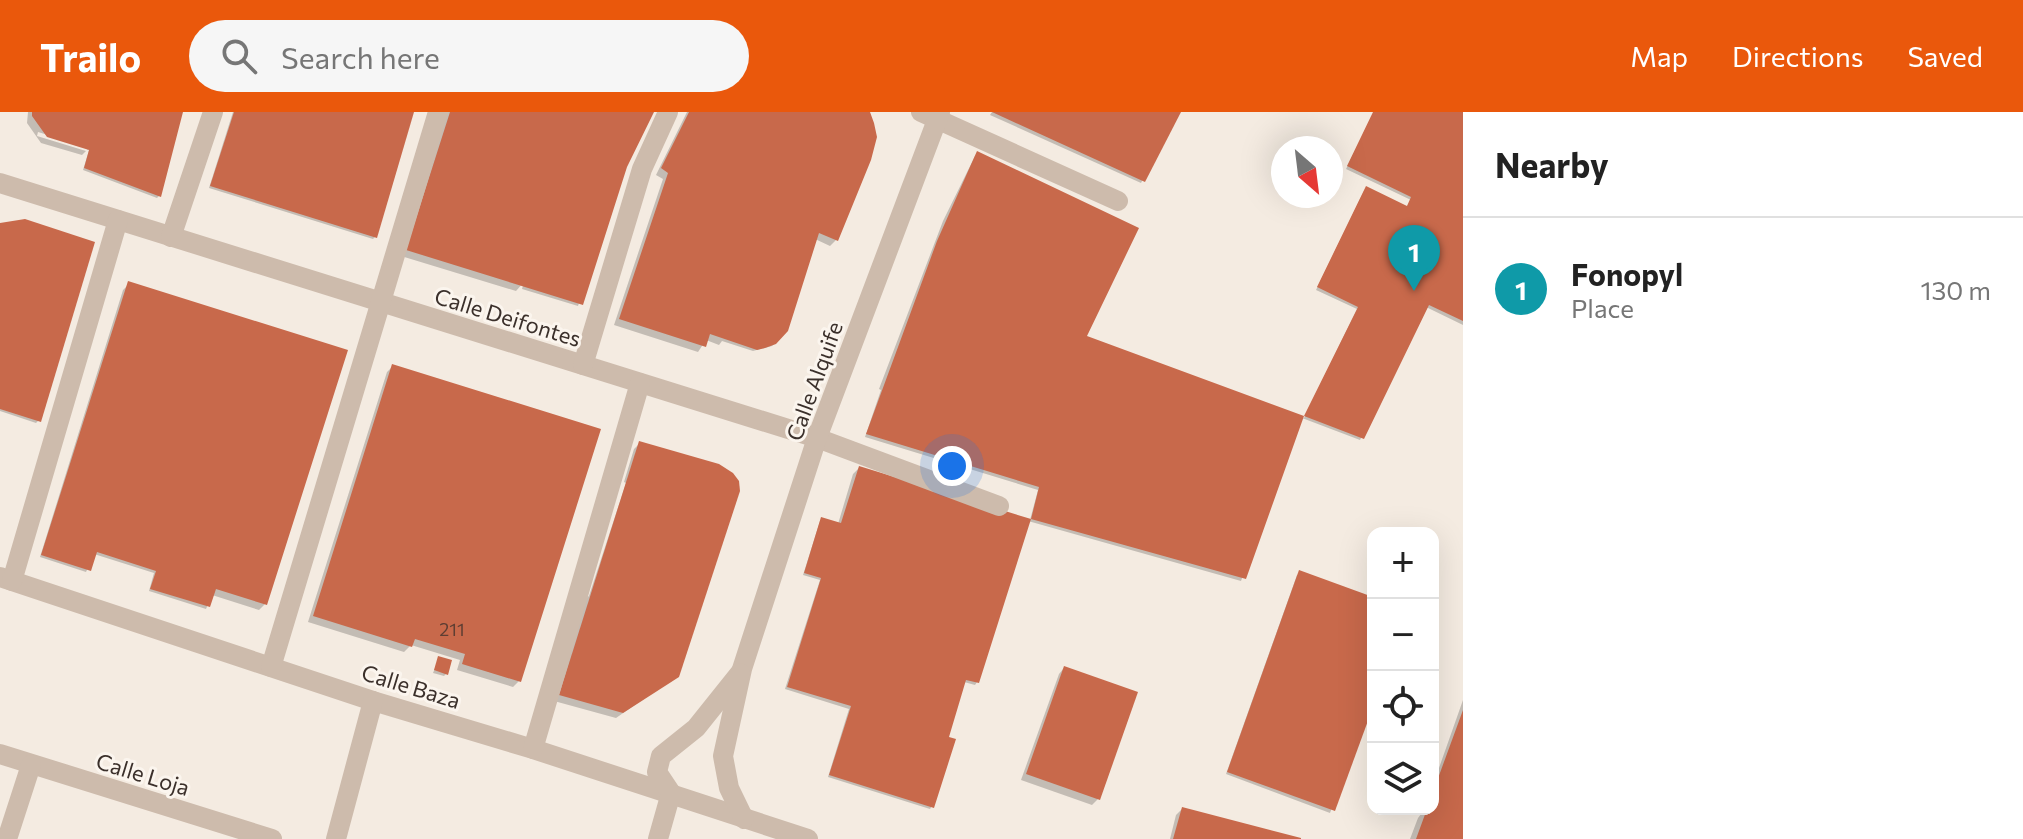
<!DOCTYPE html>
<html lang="en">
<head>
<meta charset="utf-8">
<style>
	:root { --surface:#fff; --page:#f6f6f6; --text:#222; --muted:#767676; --line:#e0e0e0; --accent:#ea580c }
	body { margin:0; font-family:Commissioner,sans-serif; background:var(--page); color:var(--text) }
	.controls { position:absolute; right:24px; bottom:24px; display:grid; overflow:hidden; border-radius:16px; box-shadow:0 8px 32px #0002 }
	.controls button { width:72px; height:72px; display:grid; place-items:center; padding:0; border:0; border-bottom:2px solid var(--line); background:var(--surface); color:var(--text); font:40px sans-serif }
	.compass { position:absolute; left:1271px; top:24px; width:72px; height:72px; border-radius:50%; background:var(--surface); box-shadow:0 8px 32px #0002; rotate:152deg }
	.you { position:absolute; left:952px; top:354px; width:28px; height:28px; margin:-20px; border:6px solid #fff; border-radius:50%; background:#1a73e8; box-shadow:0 0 0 12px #1a73e833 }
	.badge { display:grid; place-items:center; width:52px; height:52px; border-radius:50%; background:var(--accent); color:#fff; font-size:26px; font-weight:700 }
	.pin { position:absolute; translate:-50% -66px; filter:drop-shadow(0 2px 4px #0008) }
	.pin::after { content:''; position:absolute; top:42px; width:28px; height:24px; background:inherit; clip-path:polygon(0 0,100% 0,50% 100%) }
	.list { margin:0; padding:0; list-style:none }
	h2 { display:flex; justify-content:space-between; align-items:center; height:104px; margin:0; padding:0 32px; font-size:34px }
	h2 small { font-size:26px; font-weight:400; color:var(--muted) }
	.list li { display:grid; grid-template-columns:52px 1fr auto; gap:24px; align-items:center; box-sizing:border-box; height:144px; padding:0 32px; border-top:2px solid var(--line) }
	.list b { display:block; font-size:30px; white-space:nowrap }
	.list p { margin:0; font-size:26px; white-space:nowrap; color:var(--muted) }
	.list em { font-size:26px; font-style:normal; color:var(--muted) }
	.icon { flex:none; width:44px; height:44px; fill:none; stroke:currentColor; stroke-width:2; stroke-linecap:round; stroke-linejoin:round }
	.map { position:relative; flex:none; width:1463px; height:727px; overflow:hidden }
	header { display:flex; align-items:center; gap:48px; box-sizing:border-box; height:112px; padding:0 40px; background:var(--accent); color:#fff }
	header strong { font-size:38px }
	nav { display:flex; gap:44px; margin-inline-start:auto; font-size:28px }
	.search { width:560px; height:72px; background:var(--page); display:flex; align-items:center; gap:20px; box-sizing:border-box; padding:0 28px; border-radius:44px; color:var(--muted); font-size:30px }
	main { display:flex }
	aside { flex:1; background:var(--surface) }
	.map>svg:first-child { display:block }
	.shadow { fill:#0003 }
	.building { fill:#c8694b }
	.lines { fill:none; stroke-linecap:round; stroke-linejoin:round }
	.minor { stroke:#cdbbac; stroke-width:20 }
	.labels { text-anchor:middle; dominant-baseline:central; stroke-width:6; stroke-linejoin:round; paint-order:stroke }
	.number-label { font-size:18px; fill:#5e3e33 }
	.street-label { font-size:22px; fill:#3b302b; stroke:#fbf5ee }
</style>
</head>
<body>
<header>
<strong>Trailo</strong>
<div class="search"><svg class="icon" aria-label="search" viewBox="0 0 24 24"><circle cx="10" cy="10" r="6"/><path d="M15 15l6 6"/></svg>Search here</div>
<nav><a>Map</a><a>Directions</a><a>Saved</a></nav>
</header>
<main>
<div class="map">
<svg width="1463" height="727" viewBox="0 0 1463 727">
	<rect width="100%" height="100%" fill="#f4ebe1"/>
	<g class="shadow">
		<polygon points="28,0 181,0 159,84 157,86 83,58 90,35 87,38 87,35 38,20 37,24 86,39 82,43 41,31 27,11"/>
		<polygon points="233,0 412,0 375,125 373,127 209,76"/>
		<polygon points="447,0 652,0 625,54 578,194 522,177 524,170 516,179 401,144"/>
		<polygon points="687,0 867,0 836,128 830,134 815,127 787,218 772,234 753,239 722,229 719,233 706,228 698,240 614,213 663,67 656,63"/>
		<polygon points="992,0 1178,0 1141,71 990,3"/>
		<polygon points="1374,0 1463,0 1463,213 1426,195 1360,328 1302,306 1241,469 1028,409 977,570 975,573 964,570 946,626 932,694 930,697 828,665 849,597 785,577 820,468 803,463 820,409 822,407 838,412 853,362 859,356 1030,408 1038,378 865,325 881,278 879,277 943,109 975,44 1085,225 1304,306 1357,197 1316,178 1364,79 1366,76 1406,96 1411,88 1346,57"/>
		<polygon points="0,114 39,308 36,311 0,299"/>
		<polygon points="129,172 265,492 259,498 212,483 206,497 149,479 154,461 94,442 86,460 40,445 123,178"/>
		<polygon points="393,254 519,569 513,575 457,558 460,548 411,533 404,540 308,510 387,260"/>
		<polygon points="640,331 677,564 616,606 554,589 585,487 589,484 626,371 624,370 634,337"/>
		<polygon points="1297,463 1373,487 1373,589 1330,701 1226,662"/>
		<polygon points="439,546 446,562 444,564 433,561"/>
		<polygon points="1064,556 1098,687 1092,693 1021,668 1059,562"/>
		<polygon points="1463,588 1463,727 1410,727 1418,706 1425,697 1433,697 1433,673"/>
		<polygon points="1182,697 1298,727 1170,727 1176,703"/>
	</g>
	<g class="building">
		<polygon points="32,0 183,0 161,85 84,56 89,38 47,25 32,4"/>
		<polygon points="234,0 414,0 377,126 210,74"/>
		<polygon points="450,0 654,0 627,55 583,193 406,138"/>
		<polygon points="689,0 870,0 874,11 877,25 871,48 838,129 819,121 788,219 776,232 765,236 757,238 710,222 706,235 619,207 668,61 661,56"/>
		<polygon points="992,0 1181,0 1145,70"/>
		<polygon points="1373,0 1463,0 1463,209 1429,193 1364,327 1304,304 1358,195 1317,175 1366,74 1407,94 1411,85 1347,54"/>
		<polygon points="977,39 1139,116 1087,224 1304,304 1246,467 1031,407 1039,375 866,322 937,129"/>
		<polygon points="25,107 95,130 41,310 0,297 0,111"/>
		<polygon points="128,169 348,238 267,493 216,477 210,495 150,477 156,459 97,440 91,459 41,443"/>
		<polygon points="392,252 601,317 521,570 462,552 465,542 415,527 412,535 313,504"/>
		<polygon points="639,329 719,352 733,361 739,369 740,379 679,565 623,601 559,583"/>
		<polygon points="859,354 1031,407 979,571 966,568 949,625 956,627 934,696 829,663 851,594 787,575 821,466 804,461 821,405 841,411"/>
		<polygon points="1299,458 1373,485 1373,595 1335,699 1227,660"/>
		<polygon points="438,544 452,548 448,563 434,558"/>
		<polygon points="1064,554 1138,580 1100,688 1026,662"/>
		<polygon points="1463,598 1463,727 1416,727 1427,697 1433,697 1433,680"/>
		<polygon points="1182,695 1301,726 1301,727 1173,727"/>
	</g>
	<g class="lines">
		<g class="minor">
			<polyline points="921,0 1118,89"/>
			<polyline points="0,71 817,326 999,394"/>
			<polyline points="171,125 213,0"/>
			<polyline points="583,253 642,57 668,0"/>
			<polyline points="0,465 373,589 533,637 808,727"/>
			<polyline points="12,469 118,108"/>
			<polyline points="271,555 438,0"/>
			<polyline points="533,637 640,271"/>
			<polyline points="0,642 272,727"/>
			<polyline points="744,707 729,676 723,644 742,557 817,326 940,0"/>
			<polyline points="7,727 31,653"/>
			<polyline points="336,727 373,589"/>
			<polyline points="658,727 671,681 657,660 661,644 696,616 740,561"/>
		</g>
	</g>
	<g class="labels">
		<g class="number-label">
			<text x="452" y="517">211</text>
		</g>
		<g class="street-label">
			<text transform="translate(508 205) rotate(17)">Calle Deifontes</text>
			<text transform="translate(814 269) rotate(-70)">Calle Alquife</text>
			<text transform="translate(411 574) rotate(17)">Calle Baza</text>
			<text transform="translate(143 662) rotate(17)">Calle Loja</text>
		</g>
	</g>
</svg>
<div class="controls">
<button>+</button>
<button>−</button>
<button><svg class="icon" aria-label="locate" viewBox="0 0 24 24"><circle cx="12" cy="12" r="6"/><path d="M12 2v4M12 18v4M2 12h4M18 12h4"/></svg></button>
<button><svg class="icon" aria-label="layers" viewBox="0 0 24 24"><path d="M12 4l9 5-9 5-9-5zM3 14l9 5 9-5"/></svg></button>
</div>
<svg class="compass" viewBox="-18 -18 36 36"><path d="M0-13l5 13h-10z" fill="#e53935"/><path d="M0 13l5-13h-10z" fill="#767676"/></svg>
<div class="you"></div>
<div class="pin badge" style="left:1414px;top:179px;background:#0f9aa8">1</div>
</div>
<aside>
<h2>Nearby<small></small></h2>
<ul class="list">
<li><span class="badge" style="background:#0f9aa8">1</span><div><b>Fonopyl</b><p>Place</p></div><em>130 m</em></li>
</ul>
</aside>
</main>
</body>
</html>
